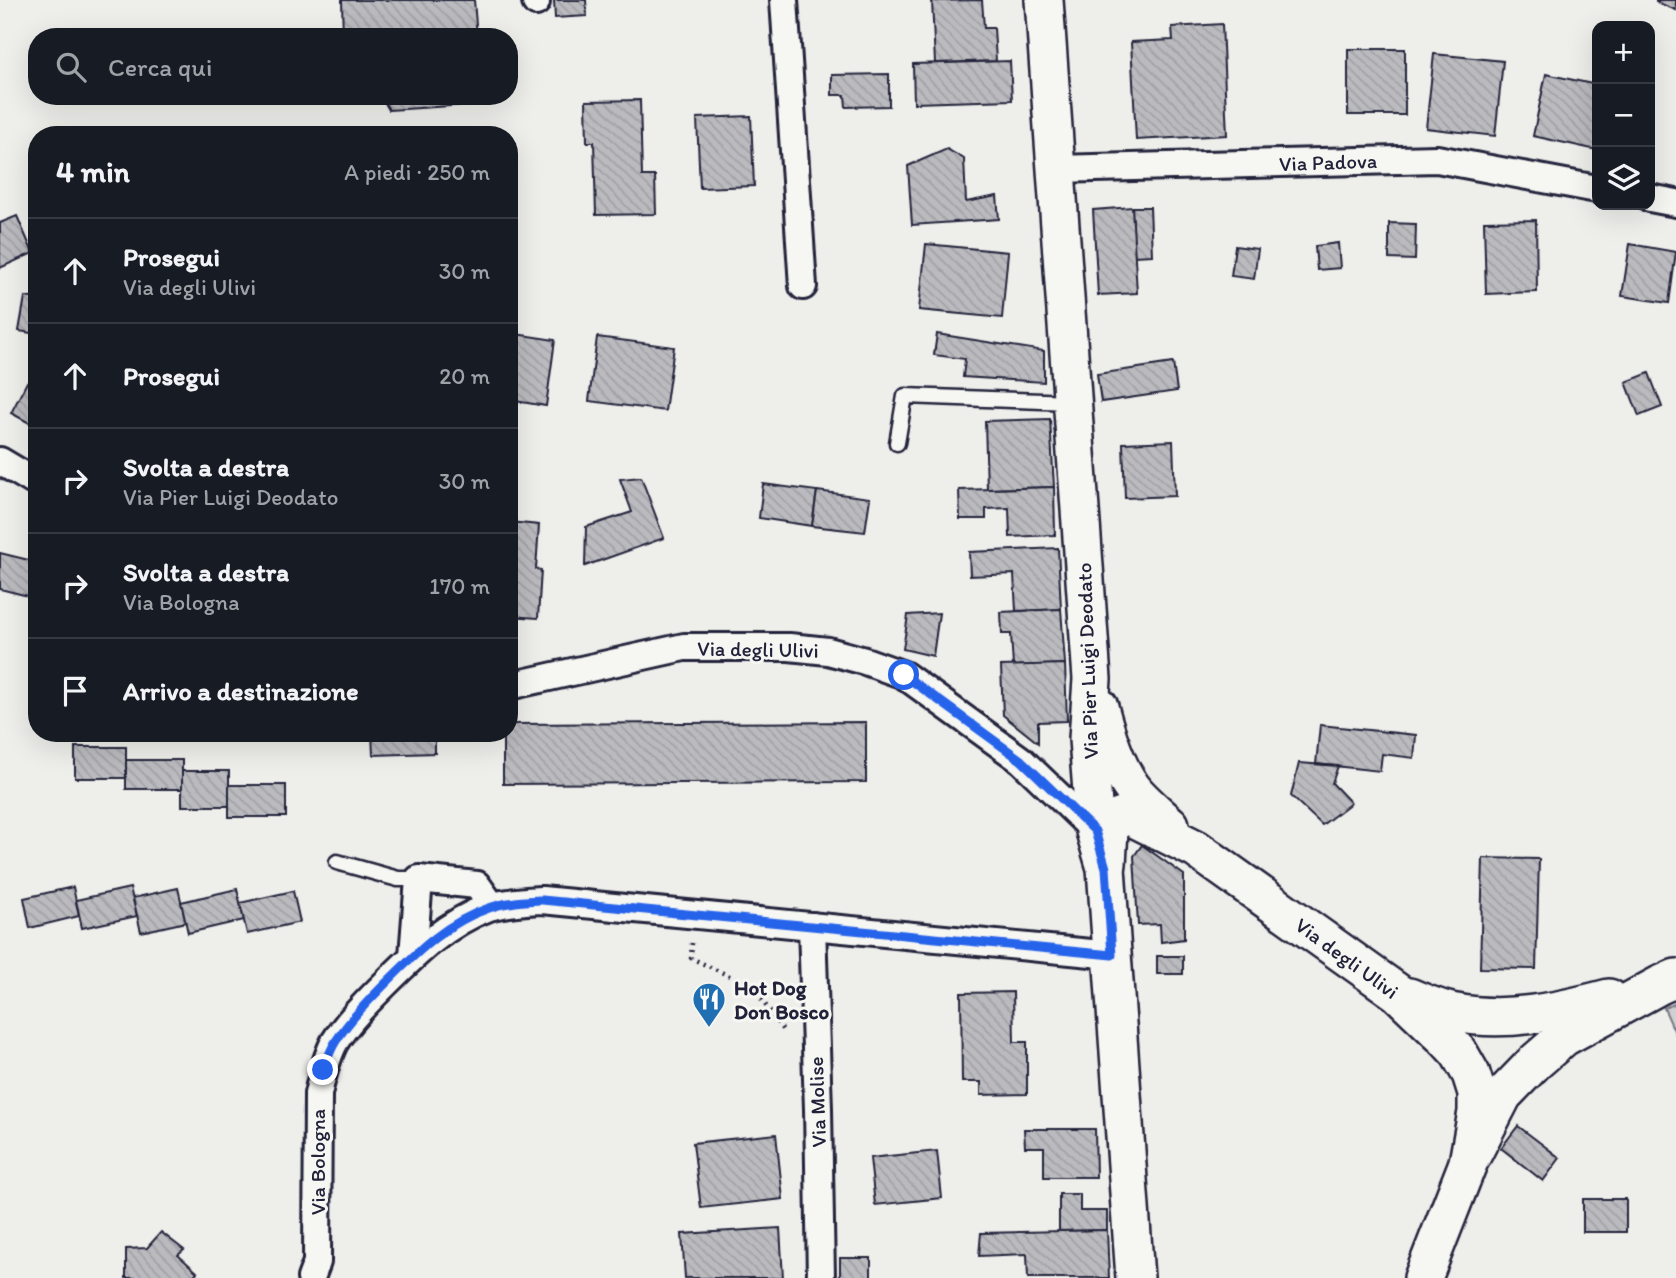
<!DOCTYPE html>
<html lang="it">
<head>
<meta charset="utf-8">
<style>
	:root { --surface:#171b24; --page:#20242c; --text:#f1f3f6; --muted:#9ea1a6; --line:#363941 }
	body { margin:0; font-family:Itim,sans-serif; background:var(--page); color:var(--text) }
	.controls { position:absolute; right:21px; top:21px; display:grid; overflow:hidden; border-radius:14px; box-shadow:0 7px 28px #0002 }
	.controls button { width:63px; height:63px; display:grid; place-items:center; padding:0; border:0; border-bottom:2px solid var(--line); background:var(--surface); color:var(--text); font:35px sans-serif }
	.stop { position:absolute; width:21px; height:21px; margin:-16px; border:5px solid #2563eb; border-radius:50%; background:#fff }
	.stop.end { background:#2563eb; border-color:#fff; box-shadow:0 2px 7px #0008 }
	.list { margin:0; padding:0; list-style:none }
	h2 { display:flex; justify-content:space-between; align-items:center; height:91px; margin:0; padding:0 28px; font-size:30px }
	h2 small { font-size:23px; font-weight:400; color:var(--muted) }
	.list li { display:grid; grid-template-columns:46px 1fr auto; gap:21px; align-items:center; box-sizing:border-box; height:105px; padding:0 28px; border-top:2px solid var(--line) }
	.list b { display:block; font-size:26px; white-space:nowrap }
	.list p { margin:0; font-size:23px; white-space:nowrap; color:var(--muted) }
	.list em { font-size:23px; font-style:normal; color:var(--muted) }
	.icon { flex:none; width:38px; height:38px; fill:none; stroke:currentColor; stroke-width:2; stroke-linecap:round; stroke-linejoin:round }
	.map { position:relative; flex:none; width:1676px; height:1278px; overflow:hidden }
	.search { position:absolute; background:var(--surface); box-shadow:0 7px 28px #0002; left:28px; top:28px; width:490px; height:77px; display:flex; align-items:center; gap:18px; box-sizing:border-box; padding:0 24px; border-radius:28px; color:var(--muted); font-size:26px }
	.panel { position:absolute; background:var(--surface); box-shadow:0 7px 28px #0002; left:28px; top:126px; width:490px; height:616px; border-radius:28px }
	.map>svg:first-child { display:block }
	.cemetery { fill:url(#cemetery-stones); stroke:#797986; stroke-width:2 }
	.building { fill:url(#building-back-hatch); stroke:#22223b; stroke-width:2 }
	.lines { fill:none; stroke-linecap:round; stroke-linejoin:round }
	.lane-casing { stroke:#22223b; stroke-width:19 }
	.street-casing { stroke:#22223b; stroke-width:32 }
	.secondary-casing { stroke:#22223b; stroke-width:42 }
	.path { stroke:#22223b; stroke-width:4.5; stroke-dasharray:2 5; stroke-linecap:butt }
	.lane { stroke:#f6f6f2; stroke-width:14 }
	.street { stroke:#f6f6f2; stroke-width:26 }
	.secondary { stroke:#f6f6f2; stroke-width:37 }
	.route { stroke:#2563eb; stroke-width:9 }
	.labels { text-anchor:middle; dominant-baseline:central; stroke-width:6; stroke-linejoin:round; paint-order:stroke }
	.street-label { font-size:21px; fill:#22223b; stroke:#f6f6f2 }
	.poi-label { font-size:21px; font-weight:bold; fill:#22223b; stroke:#f6f6f2; text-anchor:start }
</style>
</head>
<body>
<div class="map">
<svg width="1676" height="1278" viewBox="0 0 1676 1278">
	<defs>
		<pattern id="cemetery-stones" width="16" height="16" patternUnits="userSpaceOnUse" patternTransform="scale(1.75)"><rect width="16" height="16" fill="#d0d0d1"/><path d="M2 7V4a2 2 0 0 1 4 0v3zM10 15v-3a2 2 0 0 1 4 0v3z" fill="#b2b2b4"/></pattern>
		<pattern id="building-back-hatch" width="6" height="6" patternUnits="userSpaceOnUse" patternTransform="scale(1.75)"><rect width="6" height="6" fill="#bbbbbf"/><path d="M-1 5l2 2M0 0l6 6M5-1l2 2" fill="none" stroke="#a0a0a5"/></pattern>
	</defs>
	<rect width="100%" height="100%" fill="#eeeeeb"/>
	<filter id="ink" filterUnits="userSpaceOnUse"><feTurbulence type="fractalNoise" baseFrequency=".0143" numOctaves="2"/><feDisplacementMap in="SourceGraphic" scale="14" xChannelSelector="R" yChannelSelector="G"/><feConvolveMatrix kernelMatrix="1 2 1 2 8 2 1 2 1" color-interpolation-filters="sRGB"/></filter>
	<g filter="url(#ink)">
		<polygon class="cemetery" points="1676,1003 1676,1035 1664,1008"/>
		<g class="building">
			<polygon points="342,0 474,0 477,37 343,37"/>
			<polygon points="554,0 586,0 587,16 555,18"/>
			<polygon points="982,0 984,28 994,28 996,61 935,63 932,1"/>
			<polygon points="1656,0 1676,0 1676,10 1656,2"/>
			<polygon points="1222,24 1227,135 1136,140 1131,42 1173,40 1172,27"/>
			<rect x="1348" y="49" width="57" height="66"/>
			<polygon points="1434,54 1503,61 1495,136 1426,128"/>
			<polygon points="1010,61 1012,100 914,103 913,64"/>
			<polygon points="889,74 889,106 846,107 845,95 832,95 832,75"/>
			<polygon points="1546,74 1597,85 1597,150 1533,136"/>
			<polygon points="381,96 481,96 481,104 389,110"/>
			<polygon points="640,100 642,176 655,176 656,214 596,215 594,142 587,142 586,101"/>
			<polygon points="751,116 754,186 700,188 697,118"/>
			<polygon points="947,149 964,159 966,202 997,196 999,219 912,225 908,166"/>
			<polygon points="1132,207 1150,207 1152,255 1134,256"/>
			<polygon points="1132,207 1137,293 1098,295 1093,210"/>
			<polygon points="17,216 33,253 0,268 0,223"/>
			<polygon points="1536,220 1537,292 1486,294 1484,221"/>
			<polygon points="1389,223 1416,224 1415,260 1389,259"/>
			<polygon points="1338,243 1340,268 1317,270 1315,246"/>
			<polygon points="926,244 1008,252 1002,318 919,310"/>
			<polygon points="1630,244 1676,252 1669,303 1622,296"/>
			<polygon points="1235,246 1258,249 1254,279 1231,276"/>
			<polygon points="25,297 37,299 37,334 19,331"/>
			<polygon points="509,333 555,340 546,406 509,400"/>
			<polygon points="937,334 1044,351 1044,382 963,377 965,359 934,355"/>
			<polygon points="597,337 674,347 665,411 589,401"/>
			<polygon points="1173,363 1177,391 1101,402 1097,374"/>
			<polygon points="1649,373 1662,407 1639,416 1626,382"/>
			<polygon points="27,382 37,387 37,427 11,413"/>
			<polygon points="1050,419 1054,487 987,489 985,421"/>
			<polygon points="1173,441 1175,496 1125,498 1123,443"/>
			<polygon points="641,477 664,538 585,566 586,527 632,512 620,479"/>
			<polygon points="763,484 817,491 812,526 759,518"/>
			<polygon points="1054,487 1055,535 1010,537 1009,508 986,509 986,519 960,519 959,490"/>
			<polygon points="817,491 870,498 865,532 812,526"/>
			<polygon points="509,522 539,525 536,569 541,570 538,618 509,616"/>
			<polygon points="1058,548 1061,609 1016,611 1014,574 970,576 969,552"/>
			<polygon points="0,553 37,562 37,580 32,597 0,589"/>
			<polygon points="37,580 37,610 29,608"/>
			<polygon points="1061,609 1065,664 1013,666 1011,634 1002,634 1001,612"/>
			<polygon points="939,613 933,656 903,649 908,615"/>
			<polygon points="1065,664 1067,721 1038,722 1038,743 1003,715 1001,666"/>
			<polygon points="866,722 866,782 503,784 503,733 509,733 509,724"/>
			<polygon points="1320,725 1416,735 1414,758 1382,754 1380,771 1316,764"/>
			<polygon points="372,733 435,733 435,753 373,755"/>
			<rect x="75" y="747" width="51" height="31"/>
			<rect x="126" y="760" width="56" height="29"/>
			<polygon points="1299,763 1338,766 1332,783 1351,803 1322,825 1291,796"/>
			<rect x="182" y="771" width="47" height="35"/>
			<rect x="229" y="785" width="57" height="32"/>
			<polygon points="1142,845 1184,875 1184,939 1161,942 1160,924 1138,925 1134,856"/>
			<polygon points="1483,858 1539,859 1536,969 1480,968"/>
			<polygon points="73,887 79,916 30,928 24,898"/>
			<polygon points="130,888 137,916 82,928 76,900"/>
			<polygon points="178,888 186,922 141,932 133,898"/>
			<polygon points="237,889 244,920 188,933 181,902"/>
			<polygon points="293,891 300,922 247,934 240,903"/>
			<rect x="1157" y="956" width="26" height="18"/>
			<polygon points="1013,992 1014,1042 1027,1042 1027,1094 981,1095 981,1082 962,1082 961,993"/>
			<polygon points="1518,1126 1560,1158 1543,1181 1501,1148"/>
			<polygon points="1024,1129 1095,1129 1096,1177 1044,1177 1044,1147 1025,1147"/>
			<polygon points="776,1134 783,1199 701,1208 693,1143"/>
			<polygon points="937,1151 942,1198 875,1205 870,1158"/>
			<polygon points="1059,1194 1080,1194 1080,1211 1107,1211 1107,1230 1059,1231"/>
			<rect x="1583" y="1199" width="43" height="33"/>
			<polygon points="780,1228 783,1278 685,1278 682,1234"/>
			<polygon points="1107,1230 1109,1278 1028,1278 1027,1254 979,1256 981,1233"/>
			<polygon points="161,1232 184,1250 178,1255 197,1272 192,1278 126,1278 126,1249 147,1248"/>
			<rect x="840" y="1258" width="31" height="20"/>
		</g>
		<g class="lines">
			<defs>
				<g id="lane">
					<polyline points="897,443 905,396 1071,402"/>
					<polyline points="337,862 398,879 419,879"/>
				</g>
				<g id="street">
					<polyline points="536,0 536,2"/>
					<polyline points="784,0 803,286"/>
					<polyline points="1056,169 1437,159 1597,189"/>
					<polyline points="1650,198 1676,203"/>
					<polyline points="0,461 37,483"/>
					<polyline points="509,686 684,647 789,647 828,651 865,661 904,675 1021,760 1095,831"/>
					<polyline points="812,926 818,1109 821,1278"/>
					<polyline points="413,956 419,879 477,885 492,906"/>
					<path d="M311 1278 317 1262 318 1094C322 1076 326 1059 334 1043 347 1022 366 1003 383 986 415 954 446 923 489 907 506 902 525 901 542 900L1112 955"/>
				</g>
				<g id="secondary">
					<polyline points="1044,0 1092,679 1088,739 1095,831 1106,868 1135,1278"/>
					<path d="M1099 707C1106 734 1118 773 1137 794 1147 805 1159 815 1170 825"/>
					<polyline points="1107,864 1109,830 1114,820 1128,815 1196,849 1398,993 1446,1039 1459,1053 1471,1074 1477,1093 1477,1112 1468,1163"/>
					<path d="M1409 997C1424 1003 1440 1010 1456 1013 1506 1023 1560 1011 1609 998"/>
					<polyline points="1423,1278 1468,1163 1503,1095 1534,1063 1564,1037 1660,985 1676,978"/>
				</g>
			</defs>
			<use href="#lane" class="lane-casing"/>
			<use href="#street" class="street-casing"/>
			<use href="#secondary" class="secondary-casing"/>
			<polyline class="path" points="692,943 691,958 753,987 784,1032"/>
			<use href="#lane" class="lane"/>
			<use href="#street" class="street"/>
			<use href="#secondary" class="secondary"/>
		</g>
	</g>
	<g class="lines" filter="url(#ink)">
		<path class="route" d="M323 1070C327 1061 330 1050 336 1041 351 1018 370 999 389 980 419 950 448 922 489 908 505 902 525 901 542 900L1112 955 1106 868 1095 831 1021 760 904 675"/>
	</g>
	<defs>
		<symbol id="restaurant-pin" viewBox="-11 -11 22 30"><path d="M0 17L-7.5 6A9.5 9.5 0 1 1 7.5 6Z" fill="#1f6fb2" stroke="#f6f6f2"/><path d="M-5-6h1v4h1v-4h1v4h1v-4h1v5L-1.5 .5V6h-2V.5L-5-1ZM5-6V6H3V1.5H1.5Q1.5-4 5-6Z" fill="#fff"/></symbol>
	</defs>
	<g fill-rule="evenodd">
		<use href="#restaurant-pin" x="690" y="980" width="38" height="52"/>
	</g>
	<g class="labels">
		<g class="street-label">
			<text transform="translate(1328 162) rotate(-2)">Via Padova</text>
			<text transform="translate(758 649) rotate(1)">Via degli Ulivi</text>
			<text transform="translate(1087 661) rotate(-92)">Via Pier Luigi Deodato</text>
			<text transform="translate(1347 958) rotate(36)">Via degli Ulivi</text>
			<text transform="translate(817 1102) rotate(-92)">Via Molise</text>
			<text transform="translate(317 1162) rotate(-90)">Via Bologna</text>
		</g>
		<g class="poi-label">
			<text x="734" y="987">Hot Dog<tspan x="734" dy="24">Don Bosco</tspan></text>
		</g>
	</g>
</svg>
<div class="controls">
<button>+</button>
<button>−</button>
<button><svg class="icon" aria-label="layers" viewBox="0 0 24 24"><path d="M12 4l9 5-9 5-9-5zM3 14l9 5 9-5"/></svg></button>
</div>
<div class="stop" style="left:904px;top:675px"></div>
<div class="stop end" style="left:323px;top:1070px"></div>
<div class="search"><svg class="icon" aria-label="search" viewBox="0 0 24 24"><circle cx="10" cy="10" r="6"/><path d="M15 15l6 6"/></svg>Cerca qui</div>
<section class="panel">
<h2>4 min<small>A piedi · 250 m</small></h2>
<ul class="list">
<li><svg class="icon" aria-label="ahead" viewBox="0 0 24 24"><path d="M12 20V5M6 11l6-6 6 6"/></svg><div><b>Prosegui</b><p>Via degli Ulivi</p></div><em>30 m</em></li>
<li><svg class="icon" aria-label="ahead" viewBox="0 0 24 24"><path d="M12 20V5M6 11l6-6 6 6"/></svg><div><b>Prosegui</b></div><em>20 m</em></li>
<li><svg class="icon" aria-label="right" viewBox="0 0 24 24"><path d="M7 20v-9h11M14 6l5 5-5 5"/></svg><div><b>Svolta a destra</b><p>Via Pier Luigi Deodato</p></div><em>30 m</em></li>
<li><svg class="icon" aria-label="right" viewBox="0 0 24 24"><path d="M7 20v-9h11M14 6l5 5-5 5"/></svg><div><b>Svolta a destra</b><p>Via Bologna</p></div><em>170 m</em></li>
<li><svg class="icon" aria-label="arrive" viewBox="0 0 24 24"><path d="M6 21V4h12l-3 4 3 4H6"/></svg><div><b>Arrivo a destinazione</b></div></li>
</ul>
</section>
</div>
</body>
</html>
